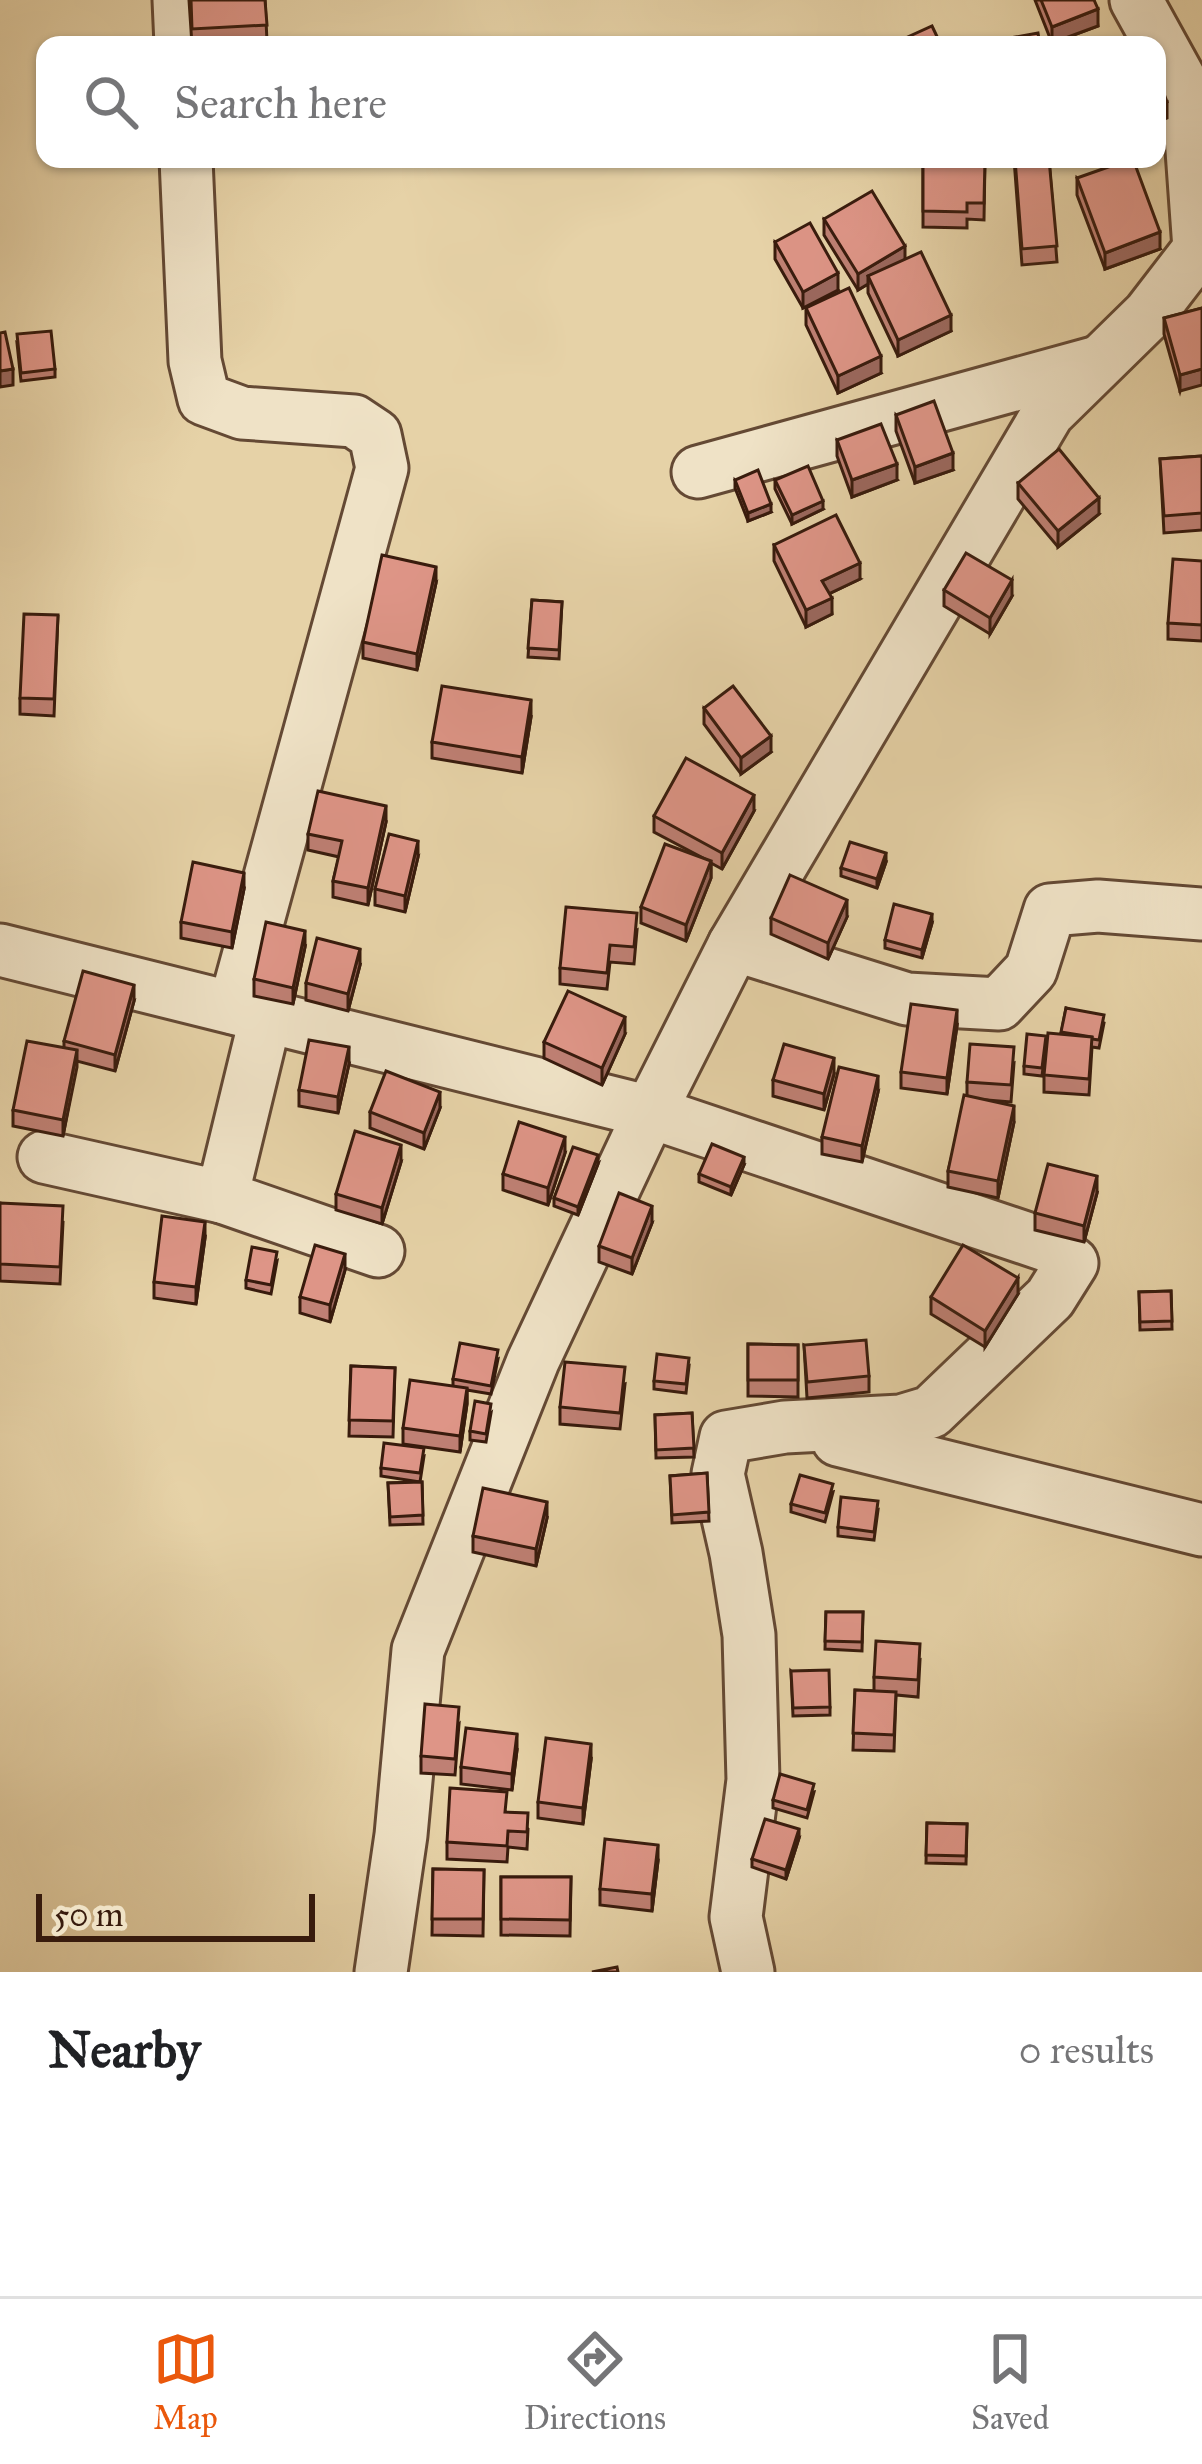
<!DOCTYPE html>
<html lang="en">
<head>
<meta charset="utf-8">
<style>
	:root { --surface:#fff; --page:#f6f6f6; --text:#202124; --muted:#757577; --line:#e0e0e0; --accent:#ea580c }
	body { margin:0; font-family:"IM FELL Great Primer",serif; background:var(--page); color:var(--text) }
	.scale { position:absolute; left:36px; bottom:30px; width:279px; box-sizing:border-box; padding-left:12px; border:6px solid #381b0d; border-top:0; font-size:33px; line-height:42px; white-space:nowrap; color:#381b0d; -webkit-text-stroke:9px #efe2c6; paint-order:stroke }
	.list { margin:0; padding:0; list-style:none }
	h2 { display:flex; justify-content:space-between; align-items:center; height:156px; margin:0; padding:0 48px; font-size:51px }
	h2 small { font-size:39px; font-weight:400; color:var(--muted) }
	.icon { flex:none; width:66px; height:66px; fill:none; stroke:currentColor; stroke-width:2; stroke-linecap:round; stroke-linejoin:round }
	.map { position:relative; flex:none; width:1202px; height:1972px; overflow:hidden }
	.search { position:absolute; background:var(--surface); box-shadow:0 3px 9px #0004; left:36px; right:36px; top:36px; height:132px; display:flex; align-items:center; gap:30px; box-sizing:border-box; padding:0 42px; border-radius:24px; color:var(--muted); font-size:45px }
	.sheet { height:324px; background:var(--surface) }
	nav { display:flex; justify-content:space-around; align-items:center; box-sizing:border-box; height:168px; border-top:3px solid var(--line); background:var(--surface); font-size:33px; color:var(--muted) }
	nav a { display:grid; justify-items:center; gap:6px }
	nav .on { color:var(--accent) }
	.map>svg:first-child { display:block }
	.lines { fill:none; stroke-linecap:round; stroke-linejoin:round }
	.minor-casing { stroke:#644934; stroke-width:57 }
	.minor { stroke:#efe2c6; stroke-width:51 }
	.wall { fill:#bf8074; stroke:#381b0d; stroke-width:3 }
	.shaded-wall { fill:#9b685e; stroke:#381b0d; stroke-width:3 }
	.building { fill:#de9587; stroke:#381b0d; stroke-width:3 }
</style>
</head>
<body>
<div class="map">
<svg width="1202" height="1972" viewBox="0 0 1202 1972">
	<rect width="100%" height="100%" fill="#e6d2a7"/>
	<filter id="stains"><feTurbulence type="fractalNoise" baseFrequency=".00167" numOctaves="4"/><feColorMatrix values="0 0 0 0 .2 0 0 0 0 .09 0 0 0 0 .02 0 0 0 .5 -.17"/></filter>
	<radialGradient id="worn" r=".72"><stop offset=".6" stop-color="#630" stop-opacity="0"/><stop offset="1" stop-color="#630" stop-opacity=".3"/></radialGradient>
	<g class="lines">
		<defs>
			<g id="minor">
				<polyline points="179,0 181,45"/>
				<polyline points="186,159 195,361 204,399 242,413 354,421 375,435 382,468 234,1008"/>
				<polyline points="698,472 1094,363"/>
				<polyline points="734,945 907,999 999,1004 1031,970 1050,910 1098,906 1202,914"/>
				<polyline points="0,950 650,1112 1049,1246 1072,1263 1050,1298 931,1412 901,1421 785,1427 726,1437 718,1474 736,1553 749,1635 753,1780 736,1917 748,1972"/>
				<polyline points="44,1157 222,1197 266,1016"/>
				<polyline points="222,1197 378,1251"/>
				<polyline points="838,1440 1202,1530"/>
				<polyline points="381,1972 401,1835 418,1650 533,1361 650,1112 734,945 1048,413 1149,314 1199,249 1188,94 1136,0"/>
			</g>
		</defs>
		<use href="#minor" class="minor-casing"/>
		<use href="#minor" class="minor"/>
	</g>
	<g class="wall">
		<polygon points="189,0 265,0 267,41 192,45"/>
		<polygon points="1035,0 1094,0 1098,26 1052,43"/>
		<polygon points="923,159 985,159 984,220 967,219 967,228 923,227"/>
		<polygon points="1014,159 1049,159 1057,262 1022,265"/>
		<polygon points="1077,178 1160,249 1105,269 1077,195"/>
		<polygon points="824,219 905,260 951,331 898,356 868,293 868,284 858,290 824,235"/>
		<polygon points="775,242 838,290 803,308 775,259"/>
		<polygon points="806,308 881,373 838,393 806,325"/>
		<polygon points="1202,308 1180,391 1164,334 1164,318"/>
		<polygon points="17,343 55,369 55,377 21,381"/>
		<polygon points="896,415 953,470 915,483 896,431"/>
		<polygon points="837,440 897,480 852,497 837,456"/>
		<polygon points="1202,456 1202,530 1164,533 1160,459"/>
		<polygon points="735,480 771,512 748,521 735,488"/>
		<polygon points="775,480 823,509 792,524 775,489"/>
		<polygon points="1018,483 1099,514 1058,547 1018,499"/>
		<polygon points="774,545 860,579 829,594 832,614 806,627 774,561"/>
		<polygon points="1202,561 1202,641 1168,639 1168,623"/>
		<polygon points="436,583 417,670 363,658 363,642"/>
		<polygon points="944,590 1012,596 990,634 944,606"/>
		<polygon points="532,600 562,602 559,659 528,657"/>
		<polygon points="58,615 54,716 20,714 20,698"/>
		<polygon points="704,708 771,752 741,774 704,724"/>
		<polygon points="531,717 522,773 432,758 432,742"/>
		<polygon points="754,811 722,869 711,863 711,878 686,941 641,923 641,907 703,858 654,832 654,816"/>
		<polygon points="386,822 368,905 333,897 333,881 339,857 308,850 308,834"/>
		<polygon points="418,857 405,912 375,905 375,889"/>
		<polygon points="886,862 877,888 841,876 841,868"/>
		<polygon points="244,889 232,948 181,938 181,922"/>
		<polygon points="847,917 828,959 771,934 771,918"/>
		<polygon points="932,923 922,958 885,948 885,940"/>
		<polygon points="637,930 634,964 610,962 607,989 560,984 560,968"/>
		<polygon points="305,947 293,1004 254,996 254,979"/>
		<polygon points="360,965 348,1011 306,1000 306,983"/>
		<polygon points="134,1001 115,1071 77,1061 63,1136 13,1126 13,1110 64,1048 64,1041"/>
		<polygon points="1066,1008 1104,1023 1099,1048 1092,1047 1089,1095 1044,1092 1044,1075 1061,1034"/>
		<polygon points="957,1026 947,1094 901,1088 901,1072"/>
		<polygon points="625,1034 602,1085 544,1058 544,1042"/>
		<polygon points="1046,1044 1042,1076 1024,1074 1024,1066"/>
		<polygon points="1014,1063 1011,1102 986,1100 1014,1122 998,1198 948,1187 948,1171 967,1096 967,1082"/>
		<polygon points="349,1064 338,1113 299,1106 299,1090"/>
		<polygon points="834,1074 824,1110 773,1096 773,1080"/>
		<polygon points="878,1092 862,1162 822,1154 822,1137"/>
		<polygon points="440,1108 424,1149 370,1128 370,1112"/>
		<polygon points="565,1153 548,1205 503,1190 503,1174"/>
		<polygon points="401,1162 382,1224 336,1210 336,1194"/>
		<polygon points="598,1164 578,1215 554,1206 554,1198"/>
		<polygon points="744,1165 731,1195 699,1182 699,1174"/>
		<polygon points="1097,1193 1084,1242 1035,1230 1035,1213"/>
		<polygon points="0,1203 63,1222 60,1284 0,1281"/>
		<polygon points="652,1223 632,1274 599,1262 599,1246"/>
		<polygon points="205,1238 196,1304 154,1298 154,1282"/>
		<polygon points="277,1261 271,1294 246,1288 246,1280"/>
		<polygon points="345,1270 330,1322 300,1313 300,1297"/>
		<polygon points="1171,1291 1172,1329 1140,1330 1139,1292"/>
		<polygon points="1018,1294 985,1347 931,1314 931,1297"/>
		<polygon points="748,1344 798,1345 798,1397 748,1396"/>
		<polygon points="804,1345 869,1376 869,1392 807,1398"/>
		<polygon points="498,1359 491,1394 467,1390 467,1404 460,1452 403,1444 403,1428 453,1386 453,1379"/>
		<polygon points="351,1366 395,1368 393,1437 349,1436"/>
		<polygon points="689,1366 686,1393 654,1389 654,1381"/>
		<polygon points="625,1384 620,1429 560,1424 560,1407"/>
		<polygon points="491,1413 486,1442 470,1440 470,1431"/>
		<polygon points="692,1413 694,1457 656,1458 655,1415"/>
		<polygon points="424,1456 420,1482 381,1476 381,1468"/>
		<polygon points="707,1473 709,1521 672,1523 670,1476"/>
		<polygon points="422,1482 423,1524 390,1525 388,1483"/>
		<polygon points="833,1492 825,1522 791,1512 791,1504"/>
		<polygon points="878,1510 874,1540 838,1536 838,1527"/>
		<polygon points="547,1518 536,1566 473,1552 473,1536"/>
		<polygon points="826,1612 863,1612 862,1651 825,1649"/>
		<polygon points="920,1660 918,1697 896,1695 894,1751 853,1750 855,1690 874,1691 874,1677"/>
		<polygon points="791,1671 830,1707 830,1715 793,1716"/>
		<polygon points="459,1724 455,1775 421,1773 421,1756"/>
		<polygon points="517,1750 512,1790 461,1784 461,1767"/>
		<polygon points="591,1760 583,1824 538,1818 538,1802"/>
		<polygon points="814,1792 807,1818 773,1808 773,1800"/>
		<polygon points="506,1812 528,1829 527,1849 508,1847 507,1862 447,1859 447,1842"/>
		<polygon points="927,1823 967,1824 966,1864 926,1863"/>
		<polygon points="799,1838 786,1879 752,1867 752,1859"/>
		<polygon points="658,1861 652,1911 600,1905 600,1889"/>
		<polygon points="433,1869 484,1870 483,1936 432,1935"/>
		<polygon points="501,1877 571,1877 570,1936 501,1935"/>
	</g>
	<g class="shaded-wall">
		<polygon points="1098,9 1098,26 1052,43 1052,27"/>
		<polygon points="1167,102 1167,118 1157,122 1157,106"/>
		<polygon points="1160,232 1160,249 1105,269 1105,253"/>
		<polygon points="905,246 905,262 868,276 868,284 858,290 858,274"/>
		<polygon points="838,273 838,290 803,308 803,292"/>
		<polygon points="951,315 951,331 898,356 898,340"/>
		<polygon points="881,356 881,373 838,393 838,376"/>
		<polygon points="13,369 13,385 0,387 0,371"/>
		<polygon points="1202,369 1202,385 1180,391 1180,375"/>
		<polygon points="953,453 953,470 915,483 915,467"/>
		<polygon points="897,464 897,480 852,497 852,480"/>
		<polygon points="1099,498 1099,514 1058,547 1058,531"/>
		<polygon points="823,501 823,509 792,524 792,515"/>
		<polygon points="771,504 771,512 748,521 748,513"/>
		<polygon points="860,563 860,579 822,597 822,581"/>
		<polygon points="436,567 436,583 417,670 417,654"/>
		<polygon points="1012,580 1012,596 990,634 990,618"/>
		<polygon points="832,598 832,614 806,627 806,610"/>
		<polygon points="531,700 531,717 522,773 522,757"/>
		<polygon points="771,736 771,752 741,774 741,758"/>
		<polygon points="754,795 754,811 722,869 722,853"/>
		<polygon points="386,806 386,822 368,905 368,888"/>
		<polygon points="418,841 418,857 405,912 405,896"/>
		<polygon points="886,853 886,862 877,888 877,879"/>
		<polygon points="711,861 711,878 686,941 686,925"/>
		<polygon points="244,873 244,889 232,948 232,932"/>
		<polygon points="847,900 847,917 828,959 828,943"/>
		<polygon points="932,914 932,923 922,958 922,950"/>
		<polygon points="305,931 305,947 293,1004 293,988"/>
		<polygon points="360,949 360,965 348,1011 348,994"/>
		<polygon points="134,985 134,1001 115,1071 115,1055"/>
		<polygon points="957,1010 957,1026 947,1094 947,1078"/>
		<polygon points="625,1017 625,1034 602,1085 602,1068"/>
		<polygon points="349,1047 349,1064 338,1113 338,1097"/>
		<polygon points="77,1050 77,1067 63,1136 63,1120"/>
		<polygon points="834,1058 834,1074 824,1110 824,1094"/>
		<polygon points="878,1076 878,1092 862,1162 862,1146"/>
		<polygon points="440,1092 440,1108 424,1149 424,1133"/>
		<polygon points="1014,1106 1014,1122 998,1198 998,1181"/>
		<polygon points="565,1137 565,1153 548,1205 548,1188"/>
		<polygon points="401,1145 401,1162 382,1224 382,1208"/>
		<polygon points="598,1155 598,1164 578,1215 578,1207"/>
		<polygon points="744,1157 744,1165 731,1195 731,1187"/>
		<polygon points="1097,1176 1097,1193 1084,1242 1084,1226"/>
		<polygon points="652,1206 652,1223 632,1274 632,1258"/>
		<polygon points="205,1222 205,1238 196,1304 196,1287"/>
		<polygon points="345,1254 345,1270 330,1322 330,1305"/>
		<polygon points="1018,1278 1018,1294 985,1347 985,1331"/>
		<polygon points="467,1388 467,1404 460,1452 460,1436"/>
		<polygon points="547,1502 547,1518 536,1566 536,1549"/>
		<polygon points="517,1734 517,1750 512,1790 512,1774"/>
		<polygon points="591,1744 591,1760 583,1824 583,1808"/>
		<polygon points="799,1829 799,1838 786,1879 786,1870"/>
		<polygon points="658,1845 658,1861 652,1911 652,1894"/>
	</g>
	<g class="building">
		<polygon points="191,0 265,0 267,25 192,29"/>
		<polygon points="1041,0 1094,0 1098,9 1052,27"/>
		<polygon points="932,26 941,45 890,45"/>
		<polygon points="1038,33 1040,45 982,45 982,43"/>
		<polygon points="1157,75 1167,102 1157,106"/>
		<polygon points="923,159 985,159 984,203 967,203 967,212 923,211"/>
		<polygon points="1015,159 1049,159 1057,246 1022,249"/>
		<polygon points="1131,159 1133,159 1160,232 1105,253 1077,178"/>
		<polygon points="872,191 905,246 858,274 824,219"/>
		<polygon points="810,223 838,273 803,292 775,242"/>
		<polygon points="921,252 951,315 898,340 868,276"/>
		<polygon points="849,288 881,356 838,376 806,308"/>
		<polygon points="1202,308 1202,369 1180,375 1164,318"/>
		<polygon points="51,331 55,369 21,373 17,334"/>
		<polygon points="5,332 13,369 0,371 0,333"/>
		<polygon points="934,401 953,453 915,467 896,415"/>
		<polygon points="881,424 897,464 852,480 837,440"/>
		<polygon points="1059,449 1099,498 1058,531 1018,483"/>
		<polygon points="1202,456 1202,513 1164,516 1160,459"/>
		<polygon points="808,466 823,501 792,515 775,480"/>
		<polygon points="758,470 771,504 748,513 735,480"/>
		<polygon points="836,515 860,563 822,581 832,598 806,610 774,545"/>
		<polygon points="966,553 1012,580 990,618 944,590"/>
		<polygon points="382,555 436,567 417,654 363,642"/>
		<polygon points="1173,559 1202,561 1202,625 1168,623"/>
		<polygon points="532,600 562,602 559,650 528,648"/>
		<polygon points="24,614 58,615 54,699 20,698"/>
		<polygon points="442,686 531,700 522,757 432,742"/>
		<polygon points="733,686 771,736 741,758 704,708"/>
		<polygon points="686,758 754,795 722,853 654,816"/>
		<polygon points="318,791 386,806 368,888 333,881 342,841 308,834"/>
		<polygon points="389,834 418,841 405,896 375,889"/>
		<polygon points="850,842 886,853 877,879 841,868"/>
		<polygon points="665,844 711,861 686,925 641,907"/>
		<polygon points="193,862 244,873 232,932 181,922"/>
		<polygon points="790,875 847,900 828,943 771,918"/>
		<polygon points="894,904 932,914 922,950 885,940"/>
		<polygon points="566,907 637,913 634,947 610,945 607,973 560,968"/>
		<polygon points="266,922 305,931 293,988 254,979"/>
		<polygon points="317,938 360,949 348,994 306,983"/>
		<polygon points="83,971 134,985 115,1055 64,1041"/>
		<polygon points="568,991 625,1017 602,1068 544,1042"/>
		<polygon points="911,1004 957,1010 947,1078 901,1072"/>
		<polygon points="1066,1008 1104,1015 1099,1040 1092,1039 1092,1037 1061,1032"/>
		<polygon points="1048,1033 1092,1037 1089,1079 1044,1075"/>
		<polygon points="1027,1034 1046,1036 1042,1068 1024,1066"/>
		<polygon points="309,1040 349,1047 338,1097 299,1090"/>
		<polygon points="27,1041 77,1050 63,1120 13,1110"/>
		<polygon points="784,1044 834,1058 824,1094 773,1080"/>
		<polygon points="970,1044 1014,1047 1011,1085 967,1082"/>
		<polygon points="839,1067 878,1076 862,1146 822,1137"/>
		<polygon points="386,1071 440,1092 424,1133 370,1112"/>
		<polygon points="964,1095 1014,1106 998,1181 948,1171"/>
		<polygon points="519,1122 565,1137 548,1188 503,1174"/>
		<polygon points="355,1131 401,1145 382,1208 336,1194"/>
		<polygon points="712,1144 744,1157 731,1187 699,1174"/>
		<polygon points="573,1147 598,1155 578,1207 554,1198"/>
		<polygon points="1048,1164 1097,1176 1084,1226 1035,1213"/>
		<polygon points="619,1193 652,1206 632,1258 599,1246"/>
		<polygon points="0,1203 63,1206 60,1267 0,1264"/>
		<polygon points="162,1216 205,1222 196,1287 154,1282"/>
		<polygon points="315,1245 345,1254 330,1305 300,1297"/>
		<polygon points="963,1245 1018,1278 985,1331 931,1297"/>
		<polygon points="252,1247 277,1252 271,1285 246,1280"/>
		<polygon points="1171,1291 1172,1321 1140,1322 1139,1292"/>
		<polygon points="866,1340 869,1376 807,1382 804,1345"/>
		<polygon points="460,1343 498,1350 491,1386 453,1379"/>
		<polygon points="748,1344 798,1345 798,1380 748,1380"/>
		<polygon points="657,1354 689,1358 686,1384 654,1381"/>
		<polygon points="565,1362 625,1367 620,1413 560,1407"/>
		<polygon points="351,1366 395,1368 393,1421 349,1420"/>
		<polygon points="410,1380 467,1388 460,1436 403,1428"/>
		<polygon points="475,1401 491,1404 486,1434 470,1431"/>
		<polygon points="692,1413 694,1448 656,1450 655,1415"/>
		<polygon points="384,1443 424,1448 420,1473 381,1468"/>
		<polygon points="707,1473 709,1512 672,1515 670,1476"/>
		<polygon points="800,1475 833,1484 825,1513 791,1504"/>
		<polygon points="422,1482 423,1515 390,1517 388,1483"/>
		<polygon points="483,1488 547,1502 536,1549 473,1536"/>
		<polygon points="841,1497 878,1501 874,1532 838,1527"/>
		<polygon points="826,1612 863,1612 862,1642 825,1641"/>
		<polygon points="876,1641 920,1644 918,1680 874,1677"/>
		<polygon points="829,1670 830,1707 793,1708 791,1671"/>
		<polygon points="855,1690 896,1692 894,1735 853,1733"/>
		<polygon points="425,1704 459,1707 455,1759 421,1756"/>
		<polygon points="466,1728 517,1734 512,1774 461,1767"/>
		<polygon points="546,1738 591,1744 583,1808 538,1802"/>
		<polygon points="780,1774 814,1784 807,1810 773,1800"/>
		<polygon points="450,1788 507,1792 505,1812 528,1813 527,1832 508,1831 507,1846 447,1842"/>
		<polygon points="765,1819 799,1829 786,1870 752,1859"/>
		<polygon points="927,1823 967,1824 966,1856 926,1855"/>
		<polygon points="605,1839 658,1845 652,1894 600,1889"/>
		<polygon points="433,1869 484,1870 483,1919 432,1919"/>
		<polygon points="501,1877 571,1877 570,1920 501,1919"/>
		<polygon points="617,1967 618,1972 592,1972"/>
	</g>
	<rect width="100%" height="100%" filter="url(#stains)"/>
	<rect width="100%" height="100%" fill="url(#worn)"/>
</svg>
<div class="scale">50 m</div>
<div class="search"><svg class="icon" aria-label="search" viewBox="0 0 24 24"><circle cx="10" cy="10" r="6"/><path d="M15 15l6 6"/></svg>Search here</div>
</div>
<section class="sheet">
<h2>Nearby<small>0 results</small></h2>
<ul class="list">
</ul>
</section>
<nav>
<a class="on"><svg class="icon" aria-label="map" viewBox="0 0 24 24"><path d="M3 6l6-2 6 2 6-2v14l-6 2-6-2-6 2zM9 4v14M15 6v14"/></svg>Map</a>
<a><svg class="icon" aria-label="directions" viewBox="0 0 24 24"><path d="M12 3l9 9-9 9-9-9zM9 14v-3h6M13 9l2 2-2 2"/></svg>Directions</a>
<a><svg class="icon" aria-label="saved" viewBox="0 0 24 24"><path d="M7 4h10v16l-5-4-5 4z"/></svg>Saved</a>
</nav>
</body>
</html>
